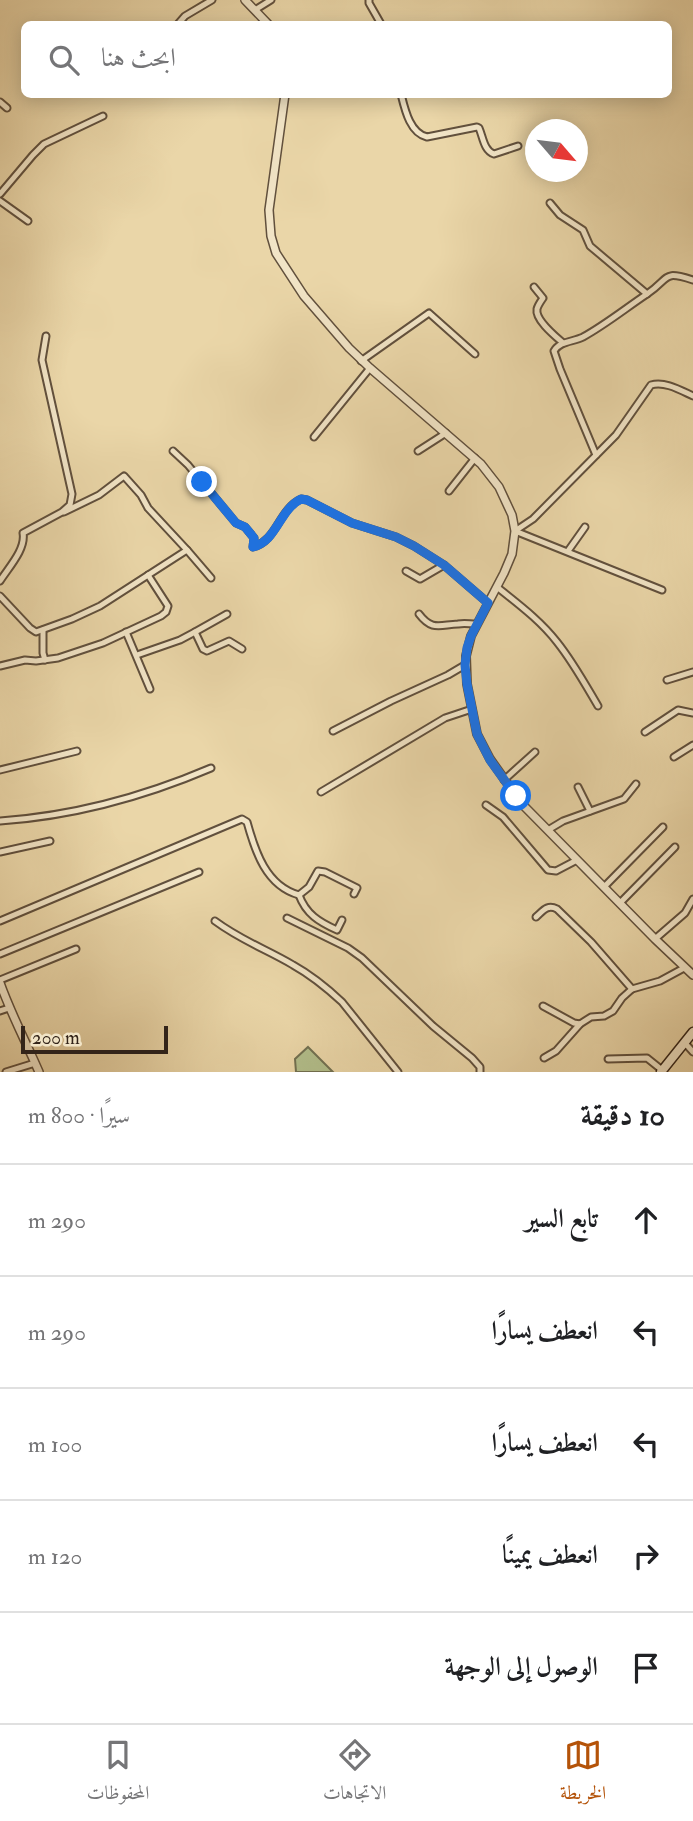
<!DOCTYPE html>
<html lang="ar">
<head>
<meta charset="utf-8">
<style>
	:root { --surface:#fff; --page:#f2f2f2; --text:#202124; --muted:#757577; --line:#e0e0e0; --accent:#b45309 }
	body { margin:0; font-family:"IM FELL Double Pica",Amiri,serif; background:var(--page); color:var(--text); direction:rtl }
	.compass { position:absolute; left:525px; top:119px; width:63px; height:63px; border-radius:50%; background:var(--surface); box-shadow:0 4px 18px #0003; rotate:118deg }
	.scale { position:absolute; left:21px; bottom:18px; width:147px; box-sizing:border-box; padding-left:7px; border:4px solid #332419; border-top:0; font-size:19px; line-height:24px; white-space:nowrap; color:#332419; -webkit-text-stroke:5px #f1e4c6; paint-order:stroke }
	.stop { position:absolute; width:21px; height:21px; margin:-16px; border:5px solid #1a73e8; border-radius:50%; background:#fff }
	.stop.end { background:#1a73e8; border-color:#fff; box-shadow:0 2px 7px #0008 }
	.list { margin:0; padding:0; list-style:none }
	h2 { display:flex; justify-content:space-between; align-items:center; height:91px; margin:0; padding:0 28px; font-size:30px }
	h2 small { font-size:23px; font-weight:400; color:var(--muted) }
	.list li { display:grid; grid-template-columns:46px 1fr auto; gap:21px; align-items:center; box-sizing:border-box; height:112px; padding:0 28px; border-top:2px solid var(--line) }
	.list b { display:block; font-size:26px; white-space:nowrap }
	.list em { font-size:23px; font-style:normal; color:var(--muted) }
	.icon { flex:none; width:38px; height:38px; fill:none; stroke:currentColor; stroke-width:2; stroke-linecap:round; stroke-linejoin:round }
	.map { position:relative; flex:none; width:693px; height:1072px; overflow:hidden; direction:ltr }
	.search { position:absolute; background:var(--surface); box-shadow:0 4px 18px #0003; left:21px; right:21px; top:21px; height:77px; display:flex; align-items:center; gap:18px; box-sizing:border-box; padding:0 24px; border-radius:10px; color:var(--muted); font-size:26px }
	.sheet { height:651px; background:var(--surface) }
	nav { display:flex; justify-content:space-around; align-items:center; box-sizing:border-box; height:98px; border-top:2px solid var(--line); background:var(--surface); font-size:19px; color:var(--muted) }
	nav a { display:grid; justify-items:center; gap:4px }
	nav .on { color:var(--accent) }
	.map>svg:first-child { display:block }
	.green { fill:#b2be8b; stroke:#727152; stroke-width:2 }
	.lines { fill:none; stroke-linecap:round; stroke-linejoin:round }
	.minor-casing { stroke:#61503d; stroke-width:9 }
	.tertiary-casing { stroke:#61503d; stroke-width:10 }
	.secondary-casing { stroke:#332419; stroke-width:11 }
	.minor { stroke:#f1e4c6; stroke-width:5 }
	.tertiary { stroke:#f1e4c6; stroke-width:7 }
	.secondary { stroke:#f1e4c6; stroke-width:8 }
	.route { stroke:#1a73e8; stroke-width:9 }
</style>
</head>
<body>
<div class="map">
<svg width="693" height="1072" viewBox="0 0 693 1072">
	<rect width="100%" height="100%" fill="#ead6a8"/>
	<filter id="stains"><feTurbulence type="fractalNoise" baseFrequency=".00286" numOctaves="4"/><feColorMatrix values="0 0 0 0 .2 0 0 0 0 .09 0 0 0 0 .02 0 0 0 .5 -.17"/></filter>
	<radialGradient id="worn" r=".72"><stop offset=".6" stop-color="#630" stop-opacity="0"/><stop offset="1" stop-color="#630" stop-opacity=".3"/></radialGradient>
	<polygon class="green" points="308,1047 333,1072 296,1072 295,1059"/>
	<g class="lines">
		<defs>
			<g id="minor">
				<polyline points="369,0 369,3 381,24"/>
				<polyline points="255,10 271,0"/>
				<polyline points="178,24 185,16 212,0"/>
				<path d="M401 94C405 110 410 133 427 137L477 127 479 128C483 137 484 151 494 154L518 146"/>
				<polyline points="0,102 7,108"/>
				<polyline points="0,194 33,155 44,144 103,116"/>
				<polyline points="0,201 28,221"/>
				<path d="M550 203 560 215 583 230 590 246 647 294C626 308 605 325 583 337 573 342 560 341 554 351L560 369 596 455"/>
				<path d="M534 287 543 298C541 301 538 305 537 309 535 320 555 336 563 343"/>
				<path d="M647 294C671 278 661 270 693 280"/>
				<polyline points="361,361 429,313 475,354"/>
				<polyline points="314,437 370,368"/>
				<path d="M173 451 188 465 236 523 245 527 254 538 253 547C277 541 279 509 301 499L307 500 352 523 396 537 414 546 444 565 488 603"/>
				<polyline points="418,451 446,433"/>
				<polyline points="449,491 475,458"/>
				<polyline points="64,512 99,495 124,476 141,495 148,508 187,550"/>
				<path d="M515 531 533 519 616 435 651 385C665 381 680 390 693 396"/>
				<polyline points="515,531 662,590"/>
				<polyline points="568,551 585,527"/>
				<polyline points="406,571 420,579 444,565"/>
				<path d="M0 581C9 567 26 549 23 533L62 512 70 505 72 494 42 360 46 336"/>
				<path d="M497 587C518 604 540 620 557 642 573 662 585 684 598 706"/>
				<polyline points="0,596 30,628 36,632 72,619 100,606 187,550 211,578"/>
				<path d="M419 614C432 631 439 625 458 624 464 623 470 624 476 624"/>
				<polyline points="43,630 43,653 45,660"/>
				<polyline points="126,632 150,689"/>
				<polyline points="195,632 227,614"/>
				<polyline points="137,655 180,640 195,632 203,649 207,651 229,641 242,649"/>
				<polyline points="0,666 25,660 36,661 58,658 103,643 161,616 166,612 168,606 148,575"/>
				<polyline points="667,680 693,672"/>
				<polyline points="333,731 391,701 448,675 465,665"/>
				<polyline points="645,732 678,710 693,713"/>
				<polyline points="674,757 693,745"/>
				<polyline points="0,770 77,751"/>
				<polyline points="504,780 535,752"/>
				<polyline points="578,787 590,811"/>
				<polyline points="321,792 445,718 472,709"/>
				<polyline points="486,805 503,817 548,870 556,871 577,860"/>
				<path d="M0 821C73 816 143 797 211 768"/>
				<polyline points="548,830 563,821 624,799 636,784"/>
				<polyline points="0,852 50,841"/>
				<polyline points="604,887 663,827"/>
				<path d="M299 895C306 914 319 922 337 930L342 920"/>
				<polyline points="620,903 675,847"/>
				<path d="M536 917C543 911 547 904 557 909L591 942 632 989 660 981 684 968"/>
				<polyline points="287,918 348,948 362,958 433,1026 472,1058 480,1067 480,1072"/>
				<path d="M0 921 242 819 247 822C255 851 266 886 299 895L309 887 318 871 325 872 357 888 354 894"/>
				<path d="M215 921C242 941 266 949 293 965 311 975 327 988 342 1002L398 1072"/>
				<polyline points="655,939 685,913 693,899"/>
				<polyline points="0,954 199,872"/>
				<polyline points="0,980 76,949"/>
				<polyline points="543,1006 574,1023 580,1024 591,1017 604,1016 613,1011 622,998 632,989"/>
				<polyline points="0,1011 9,1008"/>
				<polyline points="684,1042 693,1052"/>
				<polyline points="544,1058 556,1051 580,1024"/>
				<polyline points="608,1059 647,1058 662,1070"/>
				<polyline points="6,1072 35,1063"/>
			</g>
			<g id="tertiary">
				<polyline points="245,0 268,24"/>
				<polyline points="285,94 269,210 271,236 276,253 304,296 349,348 370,368 481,464 499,487 512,515 515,531 512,554 504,573 471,636 466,656 467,684 477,734 490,759 522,804 655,939 693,975"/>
				<path d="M0 983C11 1014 26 1042 39 1072"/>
			</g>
			<polyline id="secondary" points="661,1072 693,1032"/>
		</defs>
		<use href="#minor" class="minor-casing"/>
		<use href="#tertiary" class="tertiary-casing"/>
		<use href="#secondary" class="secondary-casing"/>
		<use href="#minor" class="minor"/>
		<use href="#tertiary" class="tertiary"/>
		<use href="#secondary" class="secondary"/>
	</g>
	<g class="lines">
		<path class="route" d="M202 482 236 523 245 527 254 538 253 547C277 541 279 510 301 499L307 500 352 523 396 537 414 546 444 565 488 603 471 636 467 648 465 665 467 684 477 734 490 760 516 796"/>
	</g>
	<rect width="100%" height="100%" filter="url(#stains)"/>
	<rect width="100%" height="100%" fill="url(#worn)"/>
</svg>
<svg class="compass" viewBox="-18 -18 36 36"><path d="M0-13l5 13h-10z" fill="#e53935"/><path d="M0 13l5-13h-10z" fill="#757577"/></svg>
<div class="scale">200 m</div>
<div class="stop" style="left:516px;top:796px"></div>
<div class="stop end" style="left:202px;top:482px"></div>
<div class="search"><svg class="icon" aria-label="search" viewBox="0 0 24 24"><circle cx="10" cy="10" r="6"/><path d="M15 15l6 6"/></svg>ابحث هنا</div>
</div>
<section class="sheet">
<h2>10 دقيقة<small>سيرًا · 800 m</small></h2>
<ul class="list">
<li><svg class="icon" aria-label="ahead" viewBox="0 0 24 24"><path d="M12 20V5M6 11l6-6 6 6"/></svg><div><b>تابع السير</b></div><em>290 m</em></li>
<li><svg class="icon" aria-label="left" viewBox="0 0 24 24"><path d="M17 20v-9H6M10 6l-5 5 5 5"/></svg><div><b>انعطف يسارًا</b></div><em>290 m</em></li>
<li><svg class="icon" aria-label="left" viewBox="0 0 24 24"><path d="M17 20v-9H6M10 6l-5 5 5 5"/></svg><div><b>انعطف يسارًا</b></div><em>100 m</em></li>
<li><svg class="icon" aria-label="right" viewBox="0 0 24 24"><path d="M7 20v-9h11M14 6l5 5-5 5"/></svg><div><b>انعطف يمينًا</b></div><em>120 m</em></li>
<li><svg class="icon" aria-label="arrive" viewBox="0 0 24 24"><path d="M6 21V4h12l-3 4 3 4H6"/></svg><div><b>الوصول إلى الوجهة</b></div></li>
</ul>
</section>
<nav>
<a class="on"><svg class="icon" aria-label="map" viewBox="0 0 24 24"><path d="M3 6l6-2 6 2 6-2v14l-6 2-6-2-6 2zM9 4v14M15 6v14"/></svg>الخريطة</a>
<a><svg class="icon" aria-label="directions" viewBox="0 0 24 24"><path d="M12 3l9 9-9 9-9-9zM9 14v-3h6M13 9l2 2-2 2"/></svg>الاتجاهات</a>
<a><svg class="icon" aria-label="saved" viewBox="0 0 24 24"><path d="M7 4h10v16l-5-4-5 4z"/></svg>المحفوظات</a>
</nav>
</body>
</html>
